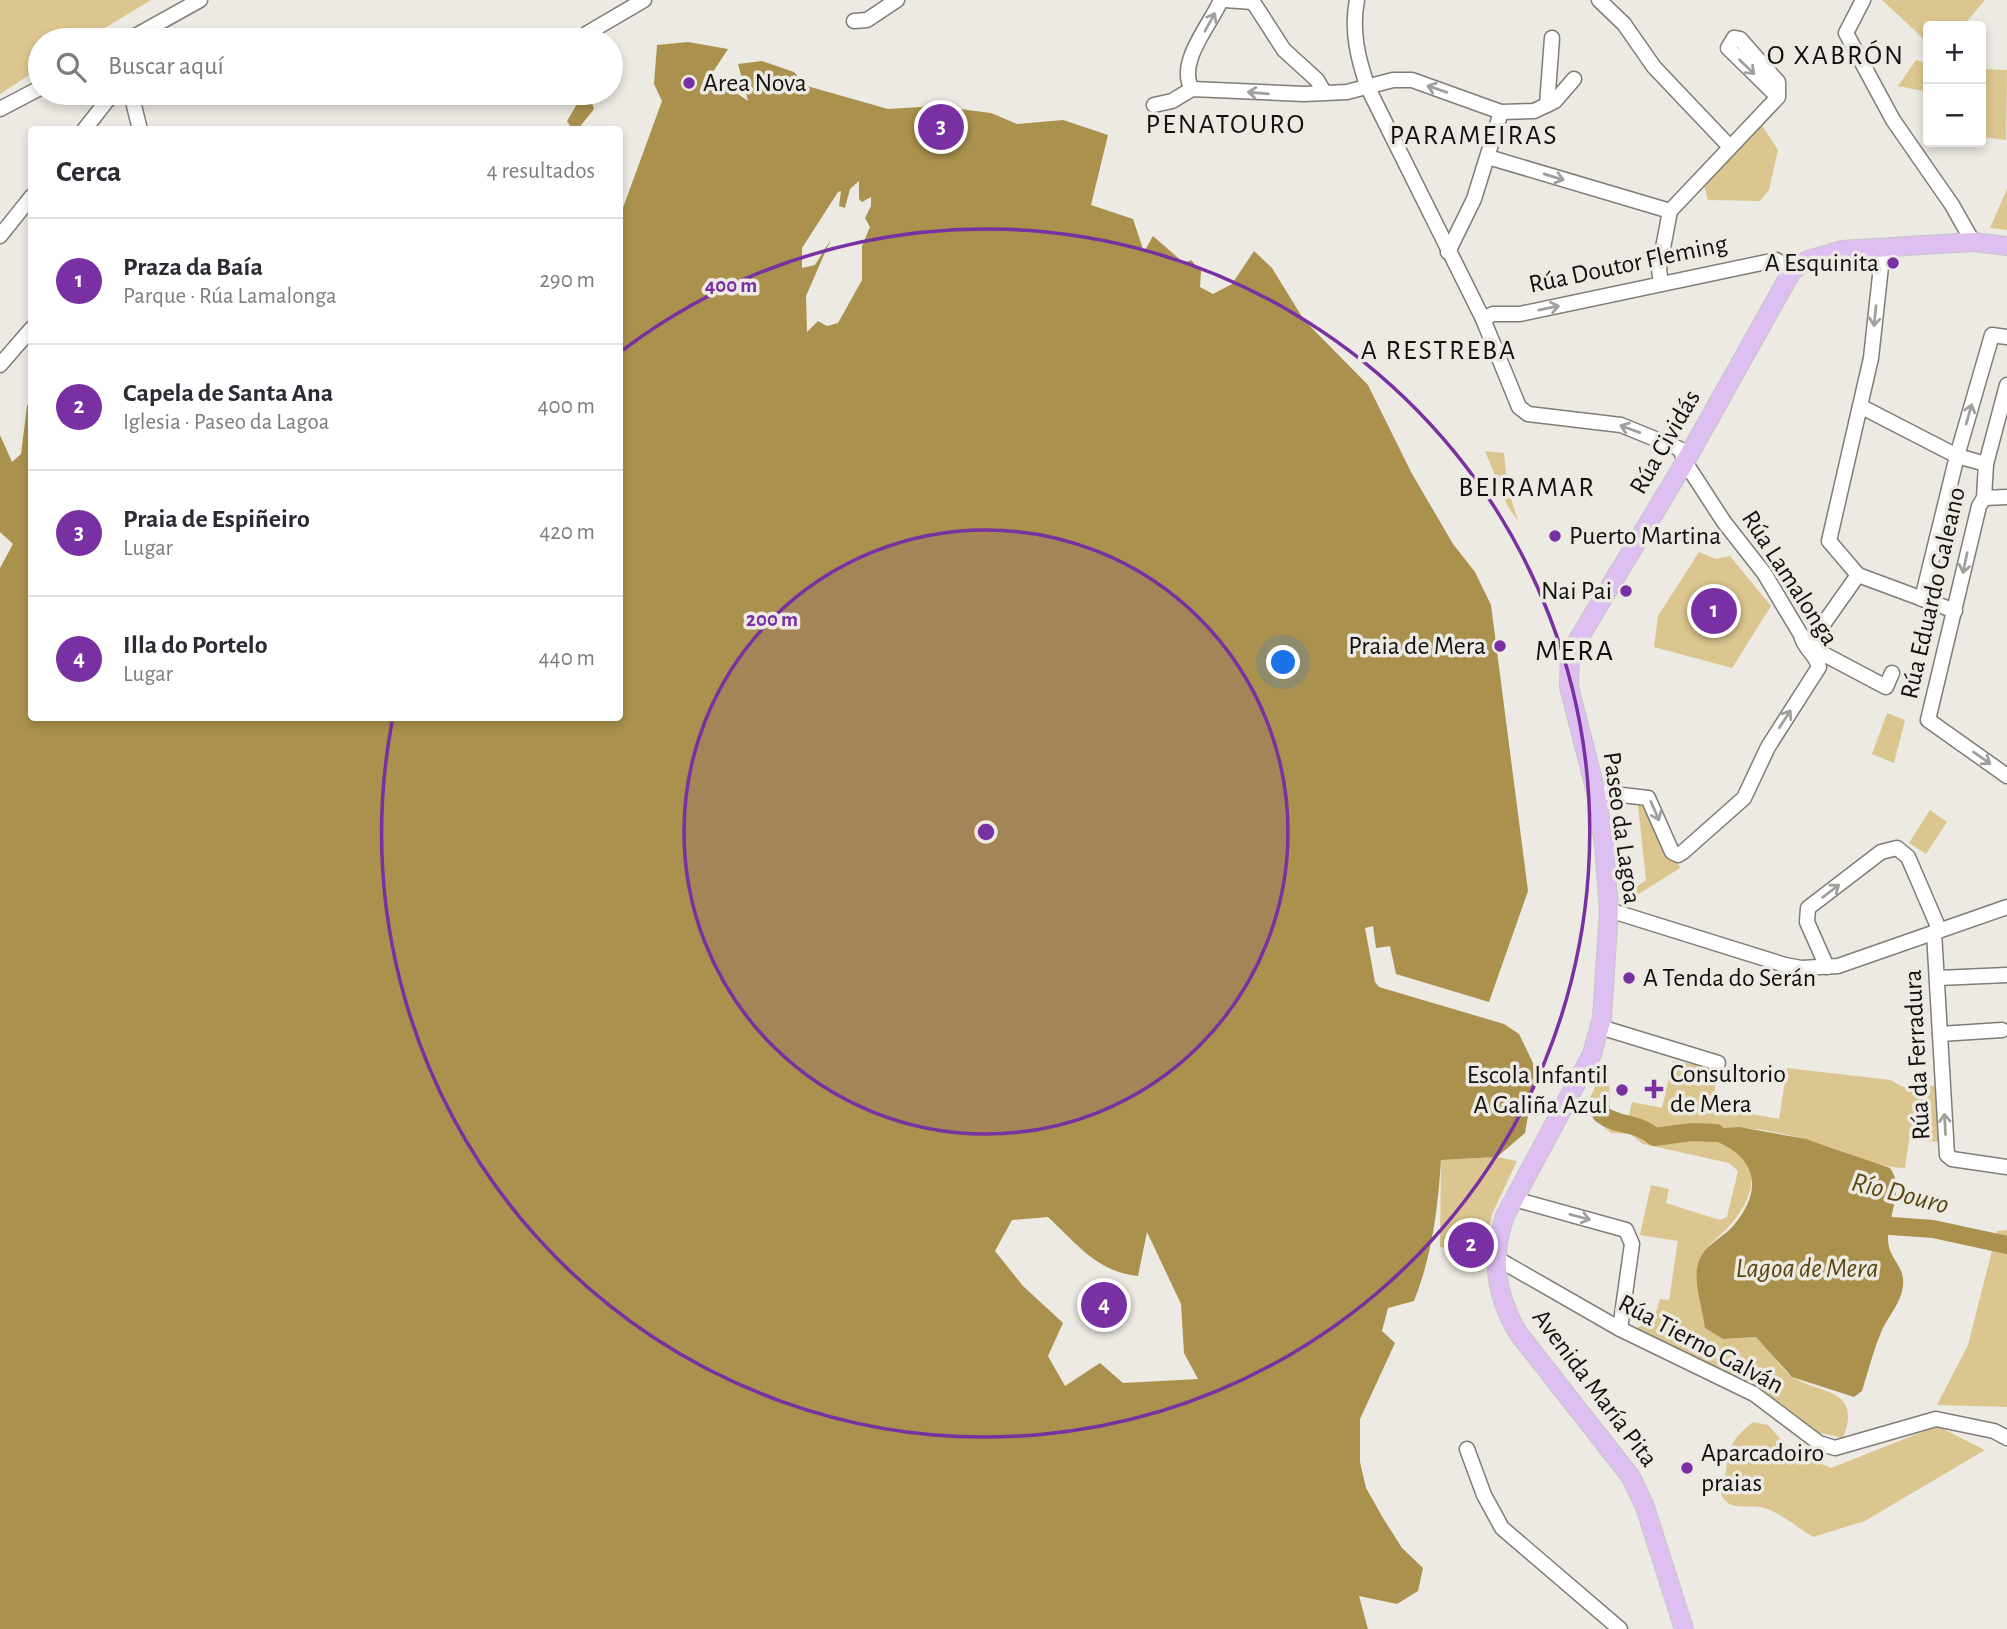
<!DOCTYPE html>
<html lang="es">
<head>
<meta charset="utf-8">
<style>
	:root { --surface:#fff; --page:#f2f2f3; --text:#2b2b33; --muted:#7c7c81; --line:#e1e1e2; --accent:#7930a2 }
	body { margin:0; font-family:"Alegreya Sans",sans-serif; background:var(--page); color:var(--text) }
	.controls { position:absolute; right:21px; top:21px; display:grid; overflow:hidden; border-radius:7px; box-shadow:0 4px 10px #0003 }
	.controls button { width:63px; height:63px; display:grid; place-items:center; padding:0; border:0; border-bottom:2px solid var(--line); background:var(--surface); color:var(--text); font:35px sans-serif }
	.you { position:absolute; left:1284px; top:663px; width:24px; height:24px; margin:-18px; border:5px solid #fff; border-radius:50%; background:#1a73e8; box-shadow:0 0 0 10px #1a73e833 }
	.badge { display:grid; place-items:center; width:46px; height:46px; border-radius:50%; background:var(--accent); color:#fff; font-size:23px; font-weight:700 }
	.pin { position:absolute; translate:-50% -50%; border:4px solid #fff; box-shadow:0 2px 7px #0006 }
	.list { margin:0; padding:0; list-style:none }
	h2 { display:flex; justify-content:space-between; align-items:center; height:91px; margin:0; padding:0 28px; font-size:30px }
	h2 small { font-size:23px; font-weight:400; color:var(--muted) }
	.list li { display:grid; grid-template-columns:46px 1fr auto; gap:21px; align-items:center; box-sizing:border-box; height:126px; padding:0 28px; border-top:2px solid var(--line) }
	.list b { display:block; font-size:26px; white-space:nowrap }
	.list p { margin:0; font-size:23px; white-space:nowrap; color:var(--muted) }
	.list em { font-size:23px; font-style:normal; color:var(--muted) }
	.icon { flex:none; width:38px; height:38px; fill:none; stroke:currentColor; stroke-width:2; stroke-linecap:round; stroke-linejoin:round }
	.map { position:relative; flex:none; width:2007px; height:1629px; overflow:hidden }
	.search { position:absolute; background:var(--surface); box-shadow:0 4px 10px #0003; left:28px; top:28px; width:595px; height:77px; display:flex; align-items:center; gap:18px; box-sizing:border-box; padding:0 24px; border-radius:38px; color:var(--muted); font-size:26px }
	.panel { position:absolute; background:var(--surface); box-shadow:0 4px 10px #0003; left:28px; top:126px; width:595px; height:595px; border-radius:7px }
	.map>svg:first-child { display:block }
	.green { fill:#dbc68f }
	.water { fill:#aa914d; fill-rule:evenodd }
	.lines { fill:none; stroke-linecap:round; stroke-linejoin:round }
	.river { stroke:#aa914d; stroke-width:18 }
	.minor-casing { stroke:#7f7d76; stroke-width:17 }
	.major-casing { stroke:#c6c6c5; stroke-width:20 }
	.minor { stroke:#fff; stroke-width:14 }
	.major { stroke:#ddbff2; stroke-width:18 }
	.oneway { stroke:#a0a09f }
	.ring { fill:none; stroke:#7930a2; stroke-width:3.5 }
	.poi-dot { fill:#7930a2; stroke:#edeae3; stroke-width:2.5 }
	.labels { text-anchor:middle; dominant-baseline:central; stroke-width:7; stroke-linejoin:round; paint-order:stroke }
	.poi-label { font-size:26px; fill:#11110e; stroke:#edeae3; text-anchor:start }
	.street-label { font-size:26px; fill:#11110e; stroke:#edeae3 }
	.neighbourhood-label { font-size:28px; letter-spacing:2px; fill:#11110e; stroke:#edeae3 }
	.water-label { font-size:28px; font-style:italic; fill:#58460f; stroke:#edeae3 }
	.quarter-label { font-size:30px; letter-spacing:2px; fill:#11110e; stroke:#edeae3 }
	.centre { fill:#7930a2; stroke:#edeae3; stroke-width:3.5 }
	.ring-label { font-size:21px; text-anchor:middle; font-weight:bold; fill:#7930a2; stroke:#edeae3; stroke-width:7; stroke-linejoin:round; paint-order:stroke }
</style>
</head>
<body>
<div class="map">
<svg width="2007" height="1629" viewBox="0 0 2007 1629">
	<rect width="100%" height="100%" fill="#edeae3"/>
	<g class="green">
		<polygon points="0,0 151,0 85,40 40,40 40,68 0,94"/>
		<polygon points="1882,0 1985,0 1963,26 1928,26 1928,43"/>
		<polygon points="1916,60 1928,64 1928,92 1898,86"/>
		<polygon points="1981,69 2007,70 2006,140 1981,137"/>
		<polygon points="1761,124 1778,150 1769,190 1760,201 1708,200 1704,185"/>
		<polygon points="2007,189 2007,230 1990,228"/>
		<polygon points="1485,451 1504,453 1507,485 1518,521 1507,505"/>
		<polygon points="1699,552 1716,559 1730,556 1771,606 1732,668 1654,647 1658,616"/>
		<polygon points="1887,713 1905,720 1894,763 1872,754"/>
		<polygon points="1638,805 1654,808 1680,868 1637,895 1634,889 1646,880"/>
		<polygon points="1930,810 1947,822 1926,854 1909,843"/>
		<path d="M1673 1061 1717 1068 1713 1107 1779 1119 1787 1068 1891 1080C1908 1092 1919 1090 1938 1084L1942 1142 1909 1140 1905 1168C1883 1168 1863 1159 1842 1151 1795 1135 1741 1119 1693 1135 1774 1150 1762 1202 1709 1245L1705 1328 1723 1339 1756 1337C1771 1348 1779 1369 1794 1378 1824 1395 1862 1389 1843 1438L1803 1429 1633 1330 1654 1319 1660 1299 1669 1300 1678 1241 1640 1235 1651 1185 1669 1189 1666 1203 1720 1220 1727 1217 1738 1171 1729 1163 1643 1144 1630 1134 1611 1133 1584 1110 1600 1077 1609 1079 1610 1112 1628 1119 1632 1102 1662 1108Z"/>
		<polygon points="1497,1157 1517,1161 1492,1214 1486,1254 1440,1247 1441,1160"/>
		<polygon points="2007,1230 2007,1407 1937,1405 1968,1345 1997,1231"/>
		<path d="M1753 1422 1768 1425 1792 1452 1831 1468 1937 1426 1985 1450 1865 1521 1813 1537C1798 1528 1781 1513 1764 1508 1747 1503 1729 1514 1720 1492 1734 1456 1718 1450 1753 1422Z"/>
	</g>
	<g class="water">
		<path d="M688 42 728 49 711 75 719 91 728 87 748 101 738 64 762 61 794 72 807 86 888 109 936 106 991 113 1017 124 1063 120 1108 135 1091 205 1133 219 1144 252 1153 236 1184 263 1191 260 1201 271 1200 287 1213 294 1232 284 1254 251 1272 268 1304 320 1368 385 1411 472 1453 544 1475 572 1491 605 1528 891 1489 1002 1396 974 1390 946 1376 948 1373 926 1365 928 1375 982 1379 987 1504 1024 1519 1034 1533 1063 1535 1076 1525 1133 1497 1157 1441 1160C1438 1208 1432 1256 1414 1301L1388 1308 1382 1331 1395 1343 1360 1419V1462L1366 1488 1383 1518 1402 1548 1423 1568 1418 1591 1397 1604 1359 1596 1368 1629H0V568L13 544 0 532V435L12 462 21 454 27 406 31 400 32 718H620V216L662 101 654 84 657 45ZM859 181V199L862 202 871 197V206L865 218 870 227 862 246V280L838 323 827 326 818 321 807 332 806 296 831 239 815 265 802 268V248L838 192 841 191 839 206 845 208 850 189ZM1048 1217C1077 1244 1097 1272 1138 1276L1147 1232 1181 1304 1184 1353 1198 1379 1123 1383 1100 1363 1065 1386 1048 1356 1063 1323 1023 1286 995 1251 1012 1220Z"/>
		<polygon points="580,99 591,100 594,109 578,129 571,127 567,121"/>
		<path d="M1739 1127 1806 1139 1890 1168C1907 1191 1883 1223 1889 1247 1893 1262 1905 1268 1903 1286 1901 1303 1889 1315 1882 1330 1874 1349 1868 1371 1862 1391L1854 1397 1792 1377 1756 1337 1723 1339 1705 1328C1703 1310 1693 1282 1698 1264 1703 1245 1722 1239 1734 1225 1773 1178 1744 1144 1693 1135L1692 1130Z"/>
	</g>
	<g class="lines">
		<g class="river">
			<path d="M1601 1114C1618 1127 1639 1122 1654 1137L1692 1132 1716 1133"/>
			<polyline points="1870,1220 1891,1226 1933,1229 2007,1245"/>
		</g>
		<defs>
			<g id="minor">
				<polyline points="1225,0 1253,2"/>
				<path d="M1357 0C1351 31 1358 59 1368 88L1483 319 1519 407 1528 414 1621 425 1680 449 1685 462 1724 522 1764 573 1801 635C1804 649 1816 654 1819 667L1768 747 1744 798 1683 852 1678 855 1672 852 1648 798 1596 792"/>
				<polyline points="1599,0 1624,24 1654,67 1730,147"/>
				<polyline points="1863,0 1846,33 1893,120 1952,205 1973,242"/>
				<polyline points="1253,2 1284,50 1317,80 1324,92"/>
				<polyline points="854,21 867,20 897,0"/>
				<polyline points="586,34 644,0"/>
				<polyline points="128,40 200,0"/>
				<path d="M1192 89C1176 63 1211 24 1221 0"/>
				<polyline points="131,93 140,130"/>
				<polyline points="1154,105 1172,101 1192,89 1304,94 1347,92 1393,80 1412,80 1501,112 1534,111 1555,101 1574,79"/>
				<polyline points="1547,105 1552,38"/>
				<polyline points="0,109 40,88"/>
				<polyline points="84,130 113,93"/>
				<polyline points="1488,157 1670,211"/>
				<polyline points="0,236 32,196"/>
				<polyline points="1883,248 1871,358 1829,541 1858,575 1817,633 1816,650 1886,687 1892,673"/>
				<polyline points="1448,252 1474,199 1501,112"/>
				<polyline points="1661,284 1659,269 1670,211 1778,97 1778,82 1740,39 1734,38 1728,48 1778,97"/>
				<polyline points="1483,319 1493,314 1520,314 1776,260 1783,264"/>
				<polyline points="0,365 32,328"/>
				<polyline points="2007,385 1986,464 1984,498 1979,506 1928,720 2007,776"/>
				<polyline points="1860,406 1957,456 1986,464"/>
				<polyline points="1984,498 2007,497"/>
				<polyline points="1858,575 1955,611"/>
				<polyline points="1922,599 1957,456 1992,335 2007,337"/>
				<polyline points="1609,910 1785,965 1801,968 1838,966 2007,907"/>
				<polyline points="1934,932 1947,1155 1952,1159 2007,1167"/>
				<polyline points="1827,967 1807,922 1808,908 1881,852 1897,848 1908,857 1939,929"/>
				<polyline points="1938,978 2007,975"/>
				<polyline points="1600,1027 1718,1063"/>
				<polyline points="1940,1034 2002,1030"/>
				<polyline points="1514,1199 1626,1230 1632,1244 1620,1329"/>
				<polyline points="1496,1258 1620,1329 1754,1394 1819,1443 1835,1448 1936,1419 1994,1431 2007,1438"/>
				<polyline points="1467,1449 1484,1495 1502,1528 1620,1629"/>
			</g>
			<path id="major" d="M1684 1629 1645 1507 1631 1477 1518 1333C1496 1296 1490 1257 1505 1216L1592 1054 1602 1018 1609 910 1604 845 1596 792 1569 687 1570 653 1685 462 1792 271 1808 260 1842 250 1973 242 2007 246"/>
		</defs>
		<use href="#minor" class="minor-casing"/>
		<use href="#major" class="major-casing"/>
		<use href="#minor" class="minor"/>
		<use href="#major" class="major"/>
	</g>
	<defs><path id="oneway-shaft" d="M-6 0H5M1.5-3L5.5 0L1.5 3" fill="none" stroke-width="1.6" stroke-linecap="round" stroke-linejoin="round" transform="scale(1.75)"/></defs>
	<g class="oneway">
		<use href="#oneway-shaft" transform="translate(1210 22) rotate(-61)"/>
		<use href="#oneway-shaft" transform="translate(1747 67) rotate(44)"/>
		<use href="#oneway-shaft" transform="translate(1437 89) rotate(-161)"/>
		<use href="#oneway-shaft" transform="translate(1258 93) rotate(-175)"/>
		<use href="#oneway-shaft" transform="translate(1554 177) rotate(17)"/>
		<use href="#oneway-shaft" transform="translate(1549 308) rotate(-12)"/>
		<use href="#oneway-shaft" transform="translate(1875 316) rotate(96)"/>
		<use href="#oneway-shaft" transform="translate(1969 414) rotate(-74)"/>
		<use href="#oneway-shaft" transform="translate(1630 429) rotate(-160)"/>
		<use href="#oneway-shaft" transform="translate(1965 563) rotate(102)"/>
		<use href="#oneway-shaft" transform="translate(1785 719) rotate(-57)"/>
		<use href="#oneway-shaft" transform="translate(1982 758) rotate(35)"/>
		<use href="#oneway-shaft" transform="translate(1655 811) rotate(66)"/>
		<use href="#oneway-shaft" transform="translate(1831 891) rotate(-37)"/>
		<use href="#oneway-shaft" transform="translate(1945 1124) rotate(-93)"/>
		<use href="#oneway-shaft" transform="translate(1580 1217) rotate(15)"/>
	</g>
	<circle cx="986" cy="832" r="302" fill="#7930a2" fill-opacity=".12"/>
	<g class="ring">
		<circle cx="986" cy="832" r="302"/>
		<path d="M623 350A604 604 0 1 1 392 722"/>
	</g>
	<g class="poi-dot">
		<circle cx="689" cy="83" r="7"/>
		<circle cx="1893" cy="263" r="7"/>
		<circle cx="1555" cy="536" r="7"/>
		<circle cx="1626" cy="591" r="7"/>
		<circle cx="1500" cy="646" r="7"/>
		<circle cx="1629" cy="978" r="7"/>
		<path d="M1650.5 1078.5h7v7h7v7h-7v7h-7v-7h-7v-7h7z"/>
		<circle cx="1622" cy="1090" r="7"/>
		<circle cx="1687" cy="1468" r="7"/>
	</g>
	<g class="labels">
		<g class="poi-label">
			<text x="703" y="83">Area Nova</text>
			<text x="1879" y="263" text-anchor="end">A Esquinita</text>
			<text x="1569" y="536">Puerto Martina</text>
			<text x="1612" y="591" text-anchor="end">Nai Pai</text>
			<text x="1486" y="646" text-anchor="end">Praia de Mera</text>
			<text x="1643" y="978">A Tenda do Serán</text>
			<text x="1670" y="1074">Consultorio<tspan x="1670" dy="30">de Mera</tspan></text>
			<text x="1608" y="1075" text-anchor="end">Escola Infantil<tspan x="1608" dy="30">A Galiña Azul</tspan></text>
			<text x="1701" y="1453">Aparcadoiro<tspan x="1701" dy="30">praias</tspan></text>
		</g>
		<g class="street-label">
			<text transform="translate(1628 264) rotate(-12)">Rúa Doutor Fleming</text>
			<text transform="translate(1665 442) rotate(-60)">Rúa Cividás</text>
			<text transform="translate(1790 578) rotate(57)">Rúa Lamalonga</text>
			<text transform="translate(1933 593) rotate(-77)">Rúa Eduardo Galeano</text>
			<text transform="translate(1622 828) rotate(82)">Paseo da Lagoa</text>
			<text transform="translate(1917 1055) rotate(-93)">Rúa da Ferradura</text>
			<text transform="translate(1701 1344) rotate(28)">Rúa Tierno Galván</text>
			<text transform="translate(1595 1388) rotate(53)">Avenida María Pita</text>
		</g>
		<g class="neighbourhood-label">
			<text x="1836" y="56">O XABRÓN</text>
			<text x="1226" y="125">PENATOURO</text>
			<text x="1474" y="136">PARAMEIRAS</text>
			<text x="1439" y="351">A RESTREBA</text>
			<text x="1527" y="488">BEIRAMAR</text>
		</g>
		<g class="water-label">
			<text transform="translate(1900 1194) rotate(14)">Río Douro</text>
			<text x="1807" y="1269">Lagoa de Mera</text>
		</g>
		<g class="quarter-label">
			<text x="1575" y="651">MERA</text>
		</g>
	</g>
	<circle cx="986" cy="832" r="10" class="centre"/>
	<g class="ring-label">
		<text x="731" y="292">400 m</text>
		<text x="772" y="626">200 m</text>
	</g>
</svg>
<div class="controls">
<button>+</button>
<button>−</button>
</div>
<div class="you"></div>
<div class="pin badge" style="left:1714px;top:611px">1</div>
<div class="pin badge" style="left:1471px;top:1245px">2</div>
<div class="pin badge" style="left:941px;top:127px">3</div>
<div class="pin badge" style="left:1104px;top:1305px">4</div>
<div class="search"><svg class="icon" aria-label="search" viewBox="0 0 24 24"><circle cx="10" cy="10" r="6"/><path d="M15 15l6 6"/></svg>Buscar aquí</div>
<section class="panel">
<h2>Cerca<small>4 resultados</small></h2>
<ul class="list">
<li><span class="badge">1</span><div><b>Praza da Baía</b><p>Parque · Rúa Lamalonga</p></div><em>290 m</em></li>
<li><span class="badge">2</span><div><b>Capela de Santa Ana</b><p>Iglesia · Paseo da Lagoa</p></div><em>400 m</em></li>
<li><span class="badge">3</span><div><b>Praia de Espiñeiro</b><p>Lugar</p></div><em>420 m</em></li>
<li><span class="badge">4</span><div><b>Illa do Portelo</b><p>Lugar</p></div><em>440 m</em></li>
</ul>
</section>
</div>
</body>
</html>
